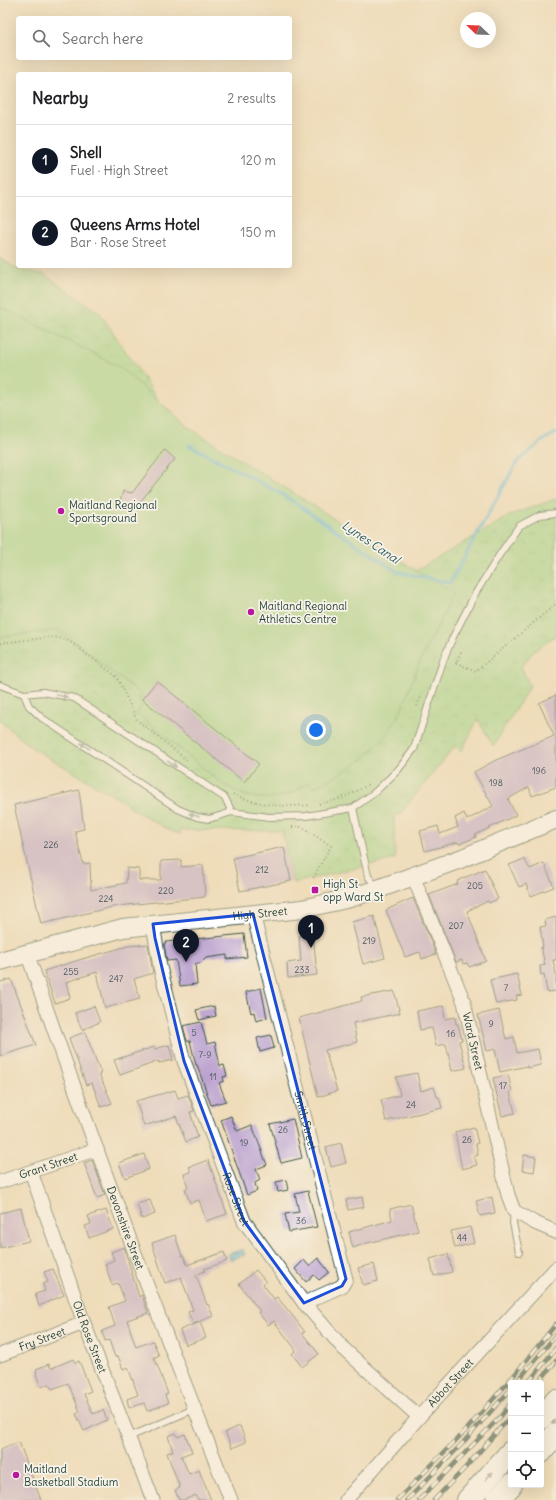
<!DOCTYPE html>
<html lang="en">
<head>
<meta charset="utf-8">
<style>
	:root { --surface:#fff; --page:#f6f6f6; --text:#202124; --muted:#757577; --line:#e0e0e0; --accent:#111827 }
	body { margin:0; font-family:Delius,sans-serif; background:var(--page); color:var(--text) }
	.controls { position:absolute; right:12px; bottom:12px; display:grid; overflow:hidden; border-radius:4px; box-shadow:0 4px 16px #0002 }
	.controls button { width:36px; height:36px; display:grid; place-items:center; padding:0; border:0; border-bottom:1px solid var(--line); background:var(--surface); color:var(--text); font:20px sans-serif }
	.compass { position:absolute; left:460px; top:12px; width:36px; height:36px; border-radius:50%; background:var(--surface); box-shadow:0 4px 16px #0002; rotate:293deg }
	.you { position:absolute; left:316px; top:730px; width:14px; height:14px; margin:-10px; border:3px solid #fff; border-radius:50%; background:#1a73e8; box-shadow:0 0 0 6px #1a73e833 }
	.badge { display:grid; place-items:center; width:26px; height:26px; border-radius:50%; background:var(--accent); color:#fff; font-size:13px; font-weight:700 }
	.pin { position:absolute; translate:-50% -33px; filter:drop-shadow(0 1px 2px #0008) }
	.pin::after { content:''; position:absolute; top:21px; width:14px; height:12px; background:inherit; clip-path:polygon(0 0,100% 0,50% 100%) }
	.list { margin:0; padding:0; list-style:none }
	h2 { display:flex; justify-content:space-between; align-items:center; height:52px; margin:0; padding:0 16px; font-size:17px }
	h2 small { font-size:13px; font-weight:400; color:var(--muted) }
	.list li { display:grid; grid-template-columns:26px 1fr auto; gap:12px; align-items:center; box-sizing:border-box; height:72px; padding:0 16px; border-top:1px solid var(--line) }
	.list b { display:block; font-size:15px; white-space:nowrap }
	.list p { margin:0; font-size:13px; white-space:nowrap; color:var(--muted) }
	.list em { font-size:13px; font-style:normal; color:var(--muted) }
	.icon { flex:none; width:22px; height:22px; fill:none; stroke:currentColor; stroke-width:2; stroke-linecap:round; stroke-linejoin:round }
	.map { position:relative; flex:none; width:556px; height:1500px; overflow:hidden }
	.search { position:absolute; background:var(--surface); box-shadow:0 4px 16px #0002; left:16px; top:16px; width:276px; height:44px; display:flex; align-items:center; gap:10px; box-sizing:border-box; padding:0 14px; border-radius:4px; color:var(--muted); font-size:15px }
	.panel { position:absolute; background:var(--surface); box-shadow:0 4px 16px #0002; left:16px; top:72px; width:276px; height:196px; border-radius:4px }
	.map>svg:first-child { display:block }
	.park { fill:url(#park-crowns); stroke:#5e8a60 }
	.garden { fill:#9cd88c; stroke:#5e8a60 }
	.water { fill:url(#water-rules); stroke:#3e7c88 }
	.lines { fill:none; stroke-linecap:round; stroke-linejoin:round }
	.stream { stroke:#5dbbdc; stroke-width:3.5 }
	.building { fill:#bba2d0 }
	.lane-casing { stroke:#3e5548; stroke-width:8 }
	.street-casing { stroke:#3e5548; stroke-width:15 }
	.secondary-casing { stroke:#3e5548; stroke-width:20 }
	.highway-casing { stroke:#3e5548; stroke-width:24 }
	.path { stroke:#3e5548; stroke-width:2; stroke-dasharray:1 3; stroke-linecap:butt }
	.lane { stroke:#fff; stroke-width:6 }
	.street { stroke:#fff; stroke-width:13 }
	.secondary { stroke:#fff; stroke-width:18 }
	.highway { stroke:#fff; stroke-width:22 }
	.rail-casing { stroke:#1f3d34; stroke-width:4.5 }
	.rail { stroke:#f7f3e8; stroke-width:3; stroke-dasharray:9; stroke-linecap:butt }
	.oneway { fill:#8f9e9a }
	.marked { fill:none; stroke:#1d4ed8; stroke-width:3; stroke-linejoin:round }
	.poi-dot { fill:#b5179e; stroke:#f7f3e8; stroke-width:1.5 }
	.labels { text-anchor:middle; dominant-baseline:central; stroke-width:3.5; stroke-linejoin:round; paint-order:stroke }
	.number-label { font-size:9px; fill:#46565b }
	.poi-label { font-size:11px; fill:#1f3d34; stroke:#f7f3e8; text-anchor:start }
	.street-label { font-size:11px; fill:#1f3d34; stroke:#f7f3e8 }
	.water-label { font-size:12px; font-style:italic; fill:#2e5c5e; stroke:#f7f3e8 }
</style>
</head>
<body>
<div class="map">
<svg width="556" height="1500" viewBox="0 0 556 1500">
	<defs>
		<pattern id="park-crowns" width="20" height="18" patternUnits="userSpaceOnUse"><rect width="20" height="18" fill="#9cd88c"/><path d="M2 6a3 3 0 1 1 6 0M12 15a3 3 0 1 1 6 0" fill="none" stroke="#86ba79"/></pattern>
		<pattern id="water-rules" width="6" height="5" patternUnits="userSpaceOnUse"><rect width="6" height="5" fill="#5dbbdc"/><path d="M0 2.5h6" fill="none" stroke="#4c99b3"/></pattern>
	</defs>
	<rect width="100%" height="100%" fill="#f7f3e8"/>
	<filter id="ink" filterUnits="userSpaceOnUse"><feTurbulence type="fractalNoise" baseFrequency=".025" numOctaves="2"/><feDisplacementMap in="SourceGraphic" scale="8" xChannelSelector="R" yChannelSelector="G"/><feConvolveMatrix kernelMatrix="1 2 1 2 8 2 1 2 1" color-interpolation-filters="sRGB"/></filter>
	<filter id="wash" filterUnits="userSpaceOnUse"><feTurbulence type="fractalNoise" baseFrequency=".012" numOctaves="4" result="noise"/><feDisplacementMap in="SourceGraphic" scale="16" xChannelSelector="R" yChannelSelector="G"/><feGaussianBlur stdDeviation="0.9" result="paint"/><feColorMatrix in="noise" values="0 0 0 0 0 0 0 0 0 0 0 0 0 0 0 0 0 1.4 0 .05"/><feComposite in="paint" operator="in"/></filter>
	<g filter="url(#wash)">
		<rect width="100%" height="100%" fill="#efdcb9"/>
		<polygon class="park" points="0,258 17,269 44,274 100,313 170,418 400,580 513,514 556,499 556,635 534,651 521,667 530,686 493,746 478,719 461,752 456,745 400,814 394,816 395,859 293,883 282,831 180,830 180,834 171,831 129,807 129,805 31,747 0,721"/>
		<path class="garden" d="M0 307 120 367 188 427 454 594C443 617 430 639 420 662 413 677 409 693 402 708 384 747 352 771 313 787L308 782C303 786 296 791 290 793 263 803 244 797 221 783L137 713 143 704 139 700 142 695 58 630 0 637Z"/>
		<polygon class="water" points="243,1249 245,1255 230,1260 228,1254"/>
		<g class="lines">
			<polyline class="stream" points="189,445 280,493 398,572 450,583 517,462 545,439 556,433"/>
		</g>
		<g id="blocks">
			<g class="building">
				<polygon points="165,450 175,459 132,512 122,505 120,501 123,491 132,493"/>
				<polygon points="157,681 259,764 244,782 142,699"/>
				<polygon points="556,695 556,787 532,796 529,787 508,799 516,815 475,835 476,837 459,844 458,842 425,851 420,831 438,826 440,834 458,827 455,818 464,813 467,820 493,806 474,772 496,760 554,736 539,703"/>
				<polygon points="79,790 84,829 75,831 83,864 90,863 91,890 126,883 127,868 139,869 139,880 161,880 161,861 181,860 181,867 203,865 205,897 117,906 41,924 14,805"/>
				<polygon points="284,847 291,881 240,891 233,858"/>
				<polygon points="524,859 530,869 544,863 554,887 531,896 526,884 519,887 509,865"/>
				<polygon points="485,869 498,899 489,903 488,901 467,911 486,961 469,967 467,963 463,964 462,960 456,962 429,895 458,884 457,881"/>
				<polygon points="413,898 436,954 422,959 420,952 405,957 386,910"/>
				<polygon points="374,916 385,958 363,964 352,922"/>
				<polygon points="556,917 556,960 553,960 556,974 556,991 547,992 544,974 541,975 540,966 545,965 541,947 543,947 540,927 546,926 545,920"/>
				<polygon points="244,934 247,957 227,959 227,955 206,958 202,962 195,964 197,984 180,986 176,960 167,961 164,945 166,942"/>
				<polygon points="313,934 317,975 288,978 287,963 301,961 299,936"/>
				<polygon points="148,944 153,973 134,979 140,999 105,1008 97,972 66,982 70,998 55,1003 44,971 82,959 128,946"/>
				<polygon points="517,974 522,995 516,996 517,1000 496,1004 490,980"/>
				<polygon points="11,979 36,1045 0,1056 0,982"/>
				<polygon points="261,988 267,1018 256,1021 254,1012 251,1013 246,992"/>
				<polygon points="394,991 400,1013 353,1023 357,1042 325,1050 337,1091 318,1097 299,1018 362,1001 361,997"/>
				<polygon points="94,1006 100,1022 82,1030 75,1013"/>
				<polygon points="214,1006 216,1016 199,1020 196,1010"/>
				<polygon points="443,1006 445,1019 455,1017 456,1024 458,1024 462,1040 459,1041 466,1068 452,1071 446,1044 436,1046 432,1028 420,1030 417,1011"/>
				<polygon points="499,1010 506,1039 514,1037 517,1053 538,1049 541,1065 527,1068 527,1066 500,1072 495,1049 487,1051 478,1015"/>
				<polygon points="201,1022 207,1044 215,1042 220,1066 224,1065 227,1076 223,1077 224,1081 219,1083 226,1101 211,1105 197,1065 196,1065 190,1041 187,1041 183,1026"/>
				<polygon points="85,1032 101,1073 99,1074 112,1103 101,1107 92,1083 86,1085 69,1038"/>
				<polygon points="271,1035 274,1048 260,1052 257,1038"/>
				<polygon points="169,1045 173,1060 159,1063 159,1061 120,1075 114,1060 154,1047 155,1049"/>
				<polygon points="417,1073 421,1091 434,1087 437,1097 439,1097 442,1108 386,1121 381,1100 400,1095 396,1077"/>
				<polygon points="508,1075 512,1091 510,1092 515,1113 502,1116 493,1078"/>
				<polygon points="175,1090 178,1098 188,1095 194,1111 190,1112 198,1137 186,1142 176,1116 144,1126 136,1101"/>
				<polygon points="231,1116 237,1131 252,1125 267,1165 256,1169 260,1180 255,1183 257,1191 247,1195 221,1120"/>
				<polygon points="293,1119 302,1158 281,1163 270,1124"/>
				<polygon points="474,1127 478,1143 476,1144 478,1155 474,1156 477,1165 462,1169 455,1132"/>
				<polygon points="341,1143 346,1163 331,1167 326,1147"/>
				<polygon points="144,1154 149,1169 125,1178 119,1163"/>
				<polygon points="524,1155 536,1157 534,1172 522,1170"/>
				<polygon points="92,1160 105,1195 97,1198 84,1163"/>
				<polygon points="208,1160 227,1214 206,1221 199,1200 190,1203 185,1189 188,1188 184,1174 191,1172 189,1167"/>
				<polygon points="286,1180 288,1190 278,1192 276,1182"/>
				<polygon points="308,1191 317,1227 289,1232 285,1214 299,1212 295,1194"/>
				<polygon points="362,1197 364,1207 348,1210 346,1200"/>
				<polygon points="492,1197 495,1213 480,1216 476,1201"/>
				<polygon points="150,1200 155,1214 142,1219 137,1204"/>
				<polygon points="411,1204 418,1231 367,1243 353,1248 349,1232 392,1220 390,1209"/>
				<polygon points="21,1208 29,1241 0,1248 0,1213"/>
				<polygon points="106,1210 113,1229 89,1238 85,1226 91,1224 88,1216"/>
				<polygon points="470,1227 474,1243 455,1248 451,1231"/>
				<polygon points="175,1235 182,1256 184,1256 187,1265 224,1252 227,1261 204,1269 205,1271 196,1275 207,1305 208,1304 213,1316 193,1324 188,1312 193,1310 181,1277 165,1283 152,1243"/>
				<polygon points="124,1247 139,1297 142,1295 148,1313 127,1320 136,1347 153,1341 159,1356 154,1357 168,1394 165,1395 168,1403 147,1411 144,1403 129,1408 127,1399 138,1395 128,1367 123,1369 118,1356 115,1357 109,1340 105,1341 102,1331 115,1326 109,1307 125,1301 118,1283 112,1285 105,1264 114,1260 111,1252"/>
				<polygon points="448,1254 452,1272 434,1276 430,1259"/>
				<polygon points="318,1258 329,1272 319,1280 314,1275 306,1282 295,1269 304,1260 309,1266"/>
				<polygon points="374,1264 378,1281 363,1285 358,1268"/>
				<polygon points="53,1269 64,1295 39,1306 35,1294 45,1291 43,1284 48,1282 44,1272"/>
				<polygon points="256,1270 266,1282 263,1284 274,1299 277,1297 292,1315 305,1332 302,1333 319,1354 302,1367 292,1354 296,1350 274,1321 268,1325 258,1312 260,1311 239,1284"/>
				<polygon points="200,1322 206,1338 186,1345 180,1330"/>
				<polygon points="73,1359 75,1363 79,1361 91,1391 84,1394 93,1414 103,1410 107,1420 84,1431 76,1414 80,1412 68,1383 52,1389 49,1384 41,1387 36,1374 37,1373 36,1369 49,1364 50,1367 52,1368"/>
				<polygon points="240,1426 246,1442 232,1448 225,1432"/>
				<polygon points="176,1433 178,1437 185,1434 192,1452 181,1456 189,1474 199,1470 211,1500 198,1500 196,1495 184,1500 179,1500 175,1490 180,1488 167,1453 173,1451 168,1436"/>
				<polygon points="19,1442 41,1500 0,1500 0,1450"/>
			</g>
		</g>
	</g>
	<g filter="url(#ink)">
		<use href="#blocks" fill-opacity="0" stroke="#3e5548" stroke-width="1"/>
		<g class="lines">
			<defs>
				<g id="lane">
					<polyline points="0,685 24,694 43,692 74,698 225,798 232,812"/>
					<polyline points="24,694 29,706 42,718 178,809 197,817 209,819 232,812 269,817 306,816 353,808 374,793 398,770 414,749 444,658 453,637 475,594 500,554 519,526 540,515 556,513"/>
					<polyline points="353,808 368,876 377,888"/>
					<polyline points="514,1211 513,1223 519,1252"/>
					<polyline points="129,1437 194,1409"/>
				</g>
				<g id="street">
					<path id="s1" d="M413 876 464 1002 508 1195 514 1211 535 1223 556 1232"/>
					<path id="s2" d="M253 914 346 1279 342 1286 304 1303"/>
					<path id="s3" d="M153 924 160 967 184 1061 244 1221 304 1303 344 1349 419 1417"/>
					<path id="s4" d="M27 953C91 1137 158 1320 231 1500"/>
					<path id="s5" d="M31 1172 84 1323 153 1500"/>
					<path id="s6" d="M0 1182 97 1149"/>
					<path id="s7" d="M0 1355 84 1323"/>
					<path id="s8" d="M346 1500 419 1417 556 1268"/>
				</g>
				<g id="secondary">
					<path id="s9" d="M0 961 123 928 302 909 350 898 378 889 460 859 556 819"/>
				</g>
				<g id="highway">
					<polyline points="541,1418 556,1401"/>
					<polyline points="541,1452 556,1434"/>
					<polyline points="468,1500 511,1452"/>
					<polyline points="497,1500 511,1485"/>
				</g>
			</defs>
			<use href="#lane" class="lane-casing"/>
			<use href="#street" class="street-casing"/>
			<use href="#secondary" class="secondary-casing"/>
			<use href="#highway" class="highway-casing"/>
			<g class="path">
				<polyline points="0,643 52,637 65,639 77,646 117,677 137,720 188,761"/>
				<polyline points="461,652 456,663 476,671 556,604"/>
				<polyline points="417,706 422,694"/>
				<path d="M233 794C259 806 284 807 311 805"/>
				<path d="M319 804C341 799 352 795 370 783"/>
				<polyline points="292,827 302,827 331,846 312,880"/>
			</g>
			<use href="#lane" class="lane"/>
			<use href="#street" class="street"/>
			<use href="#secondary" class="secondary"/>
			<use href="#highway" class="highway"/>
			<defs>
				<g id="rail">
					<polyline points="516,1383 556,1335"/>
					<polyline points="528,1383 556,1348"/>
					<polyline points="538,1383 556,1361"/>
					<polyline points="397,1500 468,1428 516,1373 556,1324"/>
					<polyline points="407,1500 459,1447 511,1389"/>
					<polyline points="419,1500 501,1416 511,1403"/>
					<polyline points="434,1500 465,1468 511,1416"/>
				</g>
			</defs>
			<use href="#rail" class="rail-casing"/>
			<use href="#rail" class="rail"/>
		</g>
		<defs><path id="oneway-solid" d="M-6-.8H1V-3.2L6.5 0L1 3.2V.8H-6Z"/></defs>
		<g class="oneway">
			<use href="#oneway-solid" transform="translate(62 696) rotate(12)"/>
			<use href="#oneway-solid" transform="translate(85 746) rotate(-146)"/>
			<use href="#oneway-solid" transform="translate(172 764) rotate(34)"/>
			<use href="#oneway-solid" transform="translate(194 815) rotate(-161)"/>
			<use href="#oneway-solid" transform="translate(489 1476) rotate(-48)"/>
		</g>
	</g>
	<path d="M0 0H556V1500H0ZM253 914 346 1279 342 1286 304 1303 244 1221 184 1061 155 938 153 924Z" fill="#efdcb9" fill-opacity=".55" fill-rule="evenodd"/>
	<path class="marked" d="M253 914 346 1279 342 1286 304 1303 244 1221 184 1061 155 938 153 924Z"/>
	<g class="poi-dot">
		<circle cx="61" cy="511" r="4"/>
		<circle cx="251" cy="612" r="4"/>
		<rect x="311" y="886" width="8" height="8" rx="2"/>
		<circle cx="16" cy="1475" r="4"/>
	</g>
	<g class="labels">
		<g class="number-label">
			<text x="539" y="770">196</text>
			<text x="496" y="782">198</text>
			<text x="51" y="844">226</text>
			<text x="262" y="869">212</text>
			<text x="475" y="885">205</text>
			<text x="166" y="890">220</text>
			<text x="106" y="898">224</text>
			<text x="456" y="925">207</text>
			<text x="369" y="940">219</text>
			<text x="302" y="969">233</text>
			<text x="71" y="971">255</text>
			<text x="116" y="978">247</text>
			<text x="506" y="987">7</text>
			<text x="491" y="1023">9</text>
			<text x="194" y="1032">5</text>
			<text x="451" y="1033">16</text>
			<text x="205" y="1054">7-9</text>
			<text x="213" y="1076">11</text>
			<text x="503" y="1085">17</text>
			<text x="411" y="1104">24</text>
			<text x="283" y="1129">26</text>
			<text x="467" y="1139">26</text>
			<text x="244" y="1142">19</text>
			<text x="301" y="1220">36</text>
			<text x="462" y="1237">44</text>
		</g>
		<g class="poi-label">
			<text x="69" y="505">Maitland Regional<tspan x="69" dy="13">Sportsground</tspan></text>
			<text x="259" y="606">Maitland Regional<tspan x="259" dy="13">Athletics Centre</tspan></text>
			<text x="323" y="884">High St<tspan x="323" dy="13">opp Ward St</tspan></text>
			<text x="24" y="1469">Maitland<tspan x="24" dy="13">Basketball Stadium</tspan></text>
		</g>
		<g class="street-label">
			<text stroke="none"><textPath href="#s9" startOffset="265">High Street</textPath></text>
			<text stroke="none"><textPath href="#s1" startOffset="176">Ward Street</textPath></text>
			<text stroke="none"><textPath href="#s2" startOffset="213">Smith Street</textPath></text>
			<text stroke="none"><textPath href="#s6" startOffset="51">Grant Street</textPath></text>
			<text stroke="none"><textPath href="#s3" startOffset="288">Rose Street</textPath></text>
			<text stroke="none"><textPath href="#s4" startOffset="292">Devonshire Street</textPath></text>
			<text stroke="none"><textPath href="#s5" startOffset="175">Old Rose Street</textPath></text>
			<text stroke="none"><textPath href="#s7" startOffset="45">Fry Street</textPath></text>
			<text stroke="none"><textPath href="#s8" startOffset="157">Abbot Street</textPath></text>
		</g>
		<g class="water-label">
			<text transform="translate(371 542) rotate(34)">Lynes Canal</text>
		</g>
	</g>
</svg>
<div class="controls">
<button>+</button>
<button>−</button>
<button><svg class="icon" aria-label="locate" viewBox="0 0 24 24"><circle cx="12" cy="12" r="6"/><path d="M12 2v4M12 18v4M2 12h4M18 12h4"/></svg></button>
</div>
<svg class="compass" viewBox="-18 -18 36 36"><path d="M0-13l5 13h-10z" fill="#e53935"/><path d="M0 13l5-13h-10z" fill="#757577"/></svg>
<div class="you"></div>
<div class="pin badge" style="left:311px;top:948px">1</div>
<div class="pin badge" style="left:186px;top:962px">2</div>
<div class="search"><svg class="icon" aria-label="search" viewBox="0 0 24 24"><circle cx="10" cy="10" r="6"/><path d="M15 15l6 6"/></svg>Search here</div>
<section class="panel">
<h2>Nearby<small>2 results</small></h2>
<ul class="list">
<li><span class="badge">1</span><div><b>Shell</b><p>Fuel · High Street</p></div><em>120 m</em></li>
<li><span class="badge">2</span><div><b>Queens Arms Hotel</b><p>Bar · Rose Street</p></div><em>150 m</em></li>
</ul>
</section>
</div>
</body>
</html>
